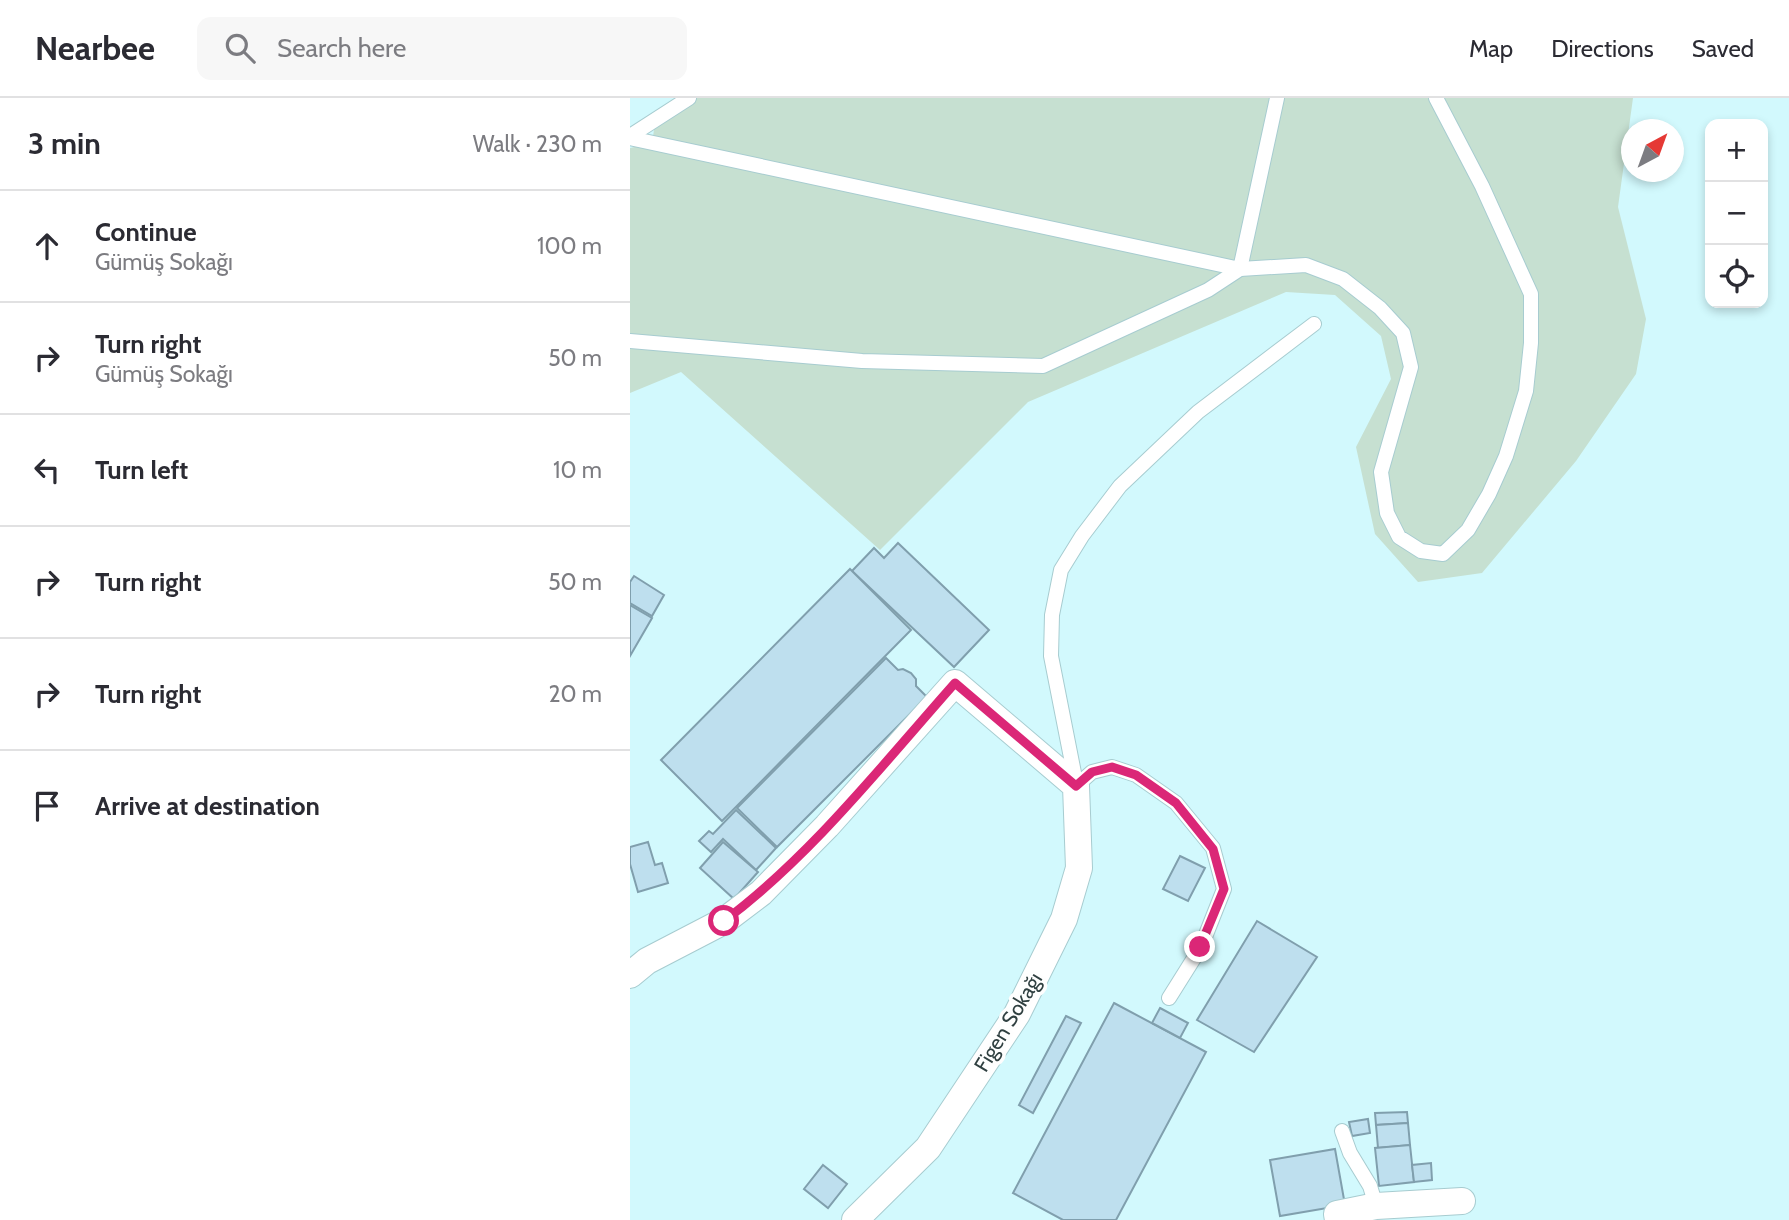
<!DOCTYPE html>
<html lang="en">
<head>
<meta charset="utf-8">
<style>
	:root { --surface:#fff; --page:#f7f7f7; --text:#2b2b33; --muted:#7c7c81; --line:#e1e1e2 }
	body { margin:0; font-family:Cabin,sans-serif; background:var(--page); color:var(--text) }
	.controls { position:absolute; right:21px; top:21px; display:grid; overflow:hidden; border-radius:14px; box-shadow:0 4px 10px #0003 }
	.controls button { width:63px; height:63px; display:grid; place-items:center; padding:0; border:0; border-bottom:2px solid var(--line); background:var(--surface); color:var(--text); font:35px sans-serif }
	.compass { position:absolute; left:991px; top:21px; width:63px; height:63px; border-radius:50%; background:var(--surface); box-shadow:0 4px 10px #0003; rotate:41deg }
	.stop { position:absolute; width:21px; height:21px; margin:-16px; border:5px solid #db2777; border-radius:50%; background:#fff }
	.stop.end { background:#db2777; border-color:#fff; box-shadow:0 2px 7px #0008 }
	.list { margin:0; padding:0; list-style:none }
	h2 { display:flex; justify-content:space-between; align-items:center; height:91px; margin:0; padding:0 28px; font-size:30px }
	h2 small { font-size:23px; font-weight:400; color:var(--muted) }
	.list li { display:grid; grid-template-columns:46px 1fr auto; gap:21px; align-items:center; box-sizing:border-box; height:112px; padding:0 28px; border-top:2px solid var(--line) }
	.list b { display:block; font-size:26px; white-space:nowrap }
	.list p { margin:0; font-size:23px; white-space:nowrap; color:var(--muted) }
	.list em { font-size:23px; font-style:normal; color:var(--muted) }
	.icon { flex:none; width:38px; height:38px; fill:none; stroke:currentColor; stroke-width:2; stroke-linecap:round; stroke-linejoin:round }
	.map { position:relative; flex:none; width:1159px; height:1122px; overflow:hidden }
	header { display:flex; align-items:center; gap:42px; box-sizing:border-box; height:98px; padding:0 35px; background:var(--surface); border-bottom:2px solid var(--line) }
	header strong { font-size:33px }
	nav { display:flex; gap:38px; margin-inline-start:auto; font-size:24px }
	.search { width:490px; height:63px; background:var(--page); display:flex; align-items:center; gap:18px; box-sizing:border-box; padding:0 24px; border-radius:14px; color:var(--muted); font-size:26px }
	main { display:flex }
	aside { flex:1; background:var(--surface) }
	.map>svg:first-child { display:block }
	.green { fill:#c6e0d1 }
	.building { fill:#bedfee; stroke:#809fad; stroke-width:2 }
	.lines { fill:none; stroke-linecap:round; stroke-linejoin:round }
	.service-casing { stroke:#a7ccd0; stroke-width:16 }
	.minor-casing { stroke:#a7ccd0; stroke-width:28 }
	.service { stroke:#fff; stroke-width:14 }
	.minor { stroke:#fff; stroke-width:26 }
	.route { stroke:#db2777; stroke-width:9 }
	.labels { text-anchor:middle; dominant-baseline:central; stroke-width:7; stroke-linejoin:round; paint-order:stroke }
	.street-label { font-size:21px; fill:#304041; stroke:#fefefe }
</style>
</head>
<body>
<header>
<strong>Nearbee</strong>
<div class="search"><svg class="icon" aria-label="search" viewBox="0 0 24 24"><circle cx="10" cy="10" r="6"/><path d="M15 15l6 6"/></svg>Search here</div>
<nav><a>Map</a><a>Directions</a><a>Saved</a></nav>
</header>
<main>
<aside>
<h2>3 min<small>Walk · 230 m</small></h2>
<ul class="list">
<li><svg class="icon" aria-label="ahead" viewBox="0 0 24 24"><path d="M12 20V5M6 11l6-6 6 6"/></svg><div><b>Continue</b><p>Gümüş Sokağı</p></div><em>100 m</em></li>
<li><svg class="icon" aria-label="right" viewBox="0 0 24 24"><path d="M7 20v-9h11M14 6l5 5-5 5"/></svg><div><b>Turn right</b><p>Gümüş Sokağı</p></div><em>50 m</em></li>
<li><svg class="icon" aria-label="left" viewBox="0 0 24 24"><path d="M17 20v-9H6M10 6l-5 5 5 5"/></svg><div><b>Turn left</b></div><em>10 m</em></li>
<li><svg class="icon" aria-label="right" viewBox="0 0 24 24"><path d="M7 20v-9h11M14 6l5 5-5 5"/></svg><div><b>Turn right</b></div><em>50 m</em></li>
<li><svg class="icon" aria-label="right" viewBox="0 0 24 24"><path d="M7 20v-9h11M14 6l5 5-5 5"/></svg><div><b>Turn right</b></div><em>20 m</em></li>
<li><svg class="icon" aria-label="arrive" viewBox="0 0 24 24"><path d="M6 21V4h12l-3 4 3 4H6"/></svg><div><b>Arrive at destination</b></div></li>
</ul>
</aside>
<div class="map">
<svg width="1159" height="1122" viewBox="0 0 1159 1122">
	<rect width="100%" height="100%" fill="#d2f9fd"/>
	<polygon class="green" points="64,0 1003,0 988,109 1016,221 1006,276 946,363 852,475 788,484 745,436 726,349 761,281 751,238 705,197 656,194 398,304 250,452 51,274 0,295 0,50 22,45 26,19"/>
	<g class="building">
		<polygon points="268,445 359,532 324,569 222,473 244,450 254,460"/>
		<polygon points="220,471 281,532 92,723 31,662"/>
		<polygon points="4,478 34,497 22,518 0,505 0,484"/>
		<polygon points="0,507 22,520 0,558"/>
		<polygon points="256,560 268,572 273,571 281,575 286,581 286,588 297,599 147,749 107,710"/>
		<polygon points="106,712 146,750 126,772 93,741 81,754 69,743 79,733 83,736"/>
		<polygon points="18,744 25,767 32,765 38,785 8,794 0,766 0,749"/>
		<polygon points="93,744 128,774 104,801 70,770"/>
		<polygon points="550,758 575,770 558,803 533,791"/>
		<polygon points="627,823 687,859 624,954 567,922"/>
		<polygon points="484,905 576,954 486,1122 433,1122 383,1095"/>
		<polygon points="530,910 558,925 550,940 522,925"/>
		<polygon points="436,918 451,925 403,1015 389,1007"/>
		<polygon points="777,1014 778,1025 746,1027 745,1015"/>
		<polygon points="738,1021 740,1035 722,1038 719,1024"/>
		<polygon points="778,1025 780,1047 748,1050 746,1027"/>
		<polygon points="780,1047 784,1084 749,1088 745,1050"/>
		<polygon points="705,1051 715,1107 650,1118 640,1062"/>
		<polygon points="801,1065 802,1082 784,1084 782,1067"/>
		<polygon points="193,1067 217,1086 198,1110 174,1091"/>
	</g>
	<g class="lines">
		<defs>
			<g id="service">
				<polyline points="0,38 59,0"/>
				<polyline points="0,40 610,171 647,0"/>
				<polyline points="0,243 232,263 413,268 578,192 610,171 676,167 713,181 750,210 773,235 781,269 751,374 757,415 769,439 791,453 813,456 838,432 859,396 876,358 896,293 901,245 901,196 852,88 806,0"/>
				<polyline points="446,685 421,558 422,517 431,472 452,438 490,388 568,314 684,226"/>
				<polyline points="446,688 462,674 482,669 506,677 546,705 583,750 594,791 571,849 539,900"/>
				<polyline points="712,1033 720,1055 740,1088 746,1108"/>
			</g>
			<g id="minor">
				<polyline points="0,877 17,863 94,823 131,795 197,728 325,585 446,688 449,770 434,821 387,916 298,1050 225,1122"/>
				<polyline points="708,1122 707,1116 746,1108 832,1103"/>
			</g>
		</defs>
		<use href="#service" class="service-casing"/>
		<use href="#minor" class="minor-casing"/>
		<use href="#service" class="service"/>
		<use href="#minor" class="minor"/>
	</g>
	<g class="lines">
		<path class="route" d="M94 823C181 758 253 666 325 585L446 688 462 674 482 669 506 677 546 705 583 751 594 791 570 849"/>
	</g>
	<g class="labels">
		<g class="street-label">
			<text transform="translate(378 924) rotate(-59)">Figen Sokağı</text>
		</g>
	</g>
</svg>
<div class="controls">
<button>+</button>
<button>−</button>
<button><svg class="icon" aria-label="locate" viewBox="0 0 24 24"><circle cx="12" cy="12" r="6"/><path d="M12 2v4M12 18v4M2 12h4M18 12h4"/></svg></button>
</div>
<svg class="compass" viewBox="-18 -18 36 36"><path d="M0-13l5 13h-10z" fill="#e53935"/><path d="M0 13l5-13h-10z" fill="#7c7c81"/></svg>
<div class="stop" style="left:94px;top:823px"></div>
<div class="stop end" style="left:570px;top:849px"></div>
</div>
</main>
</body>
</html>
